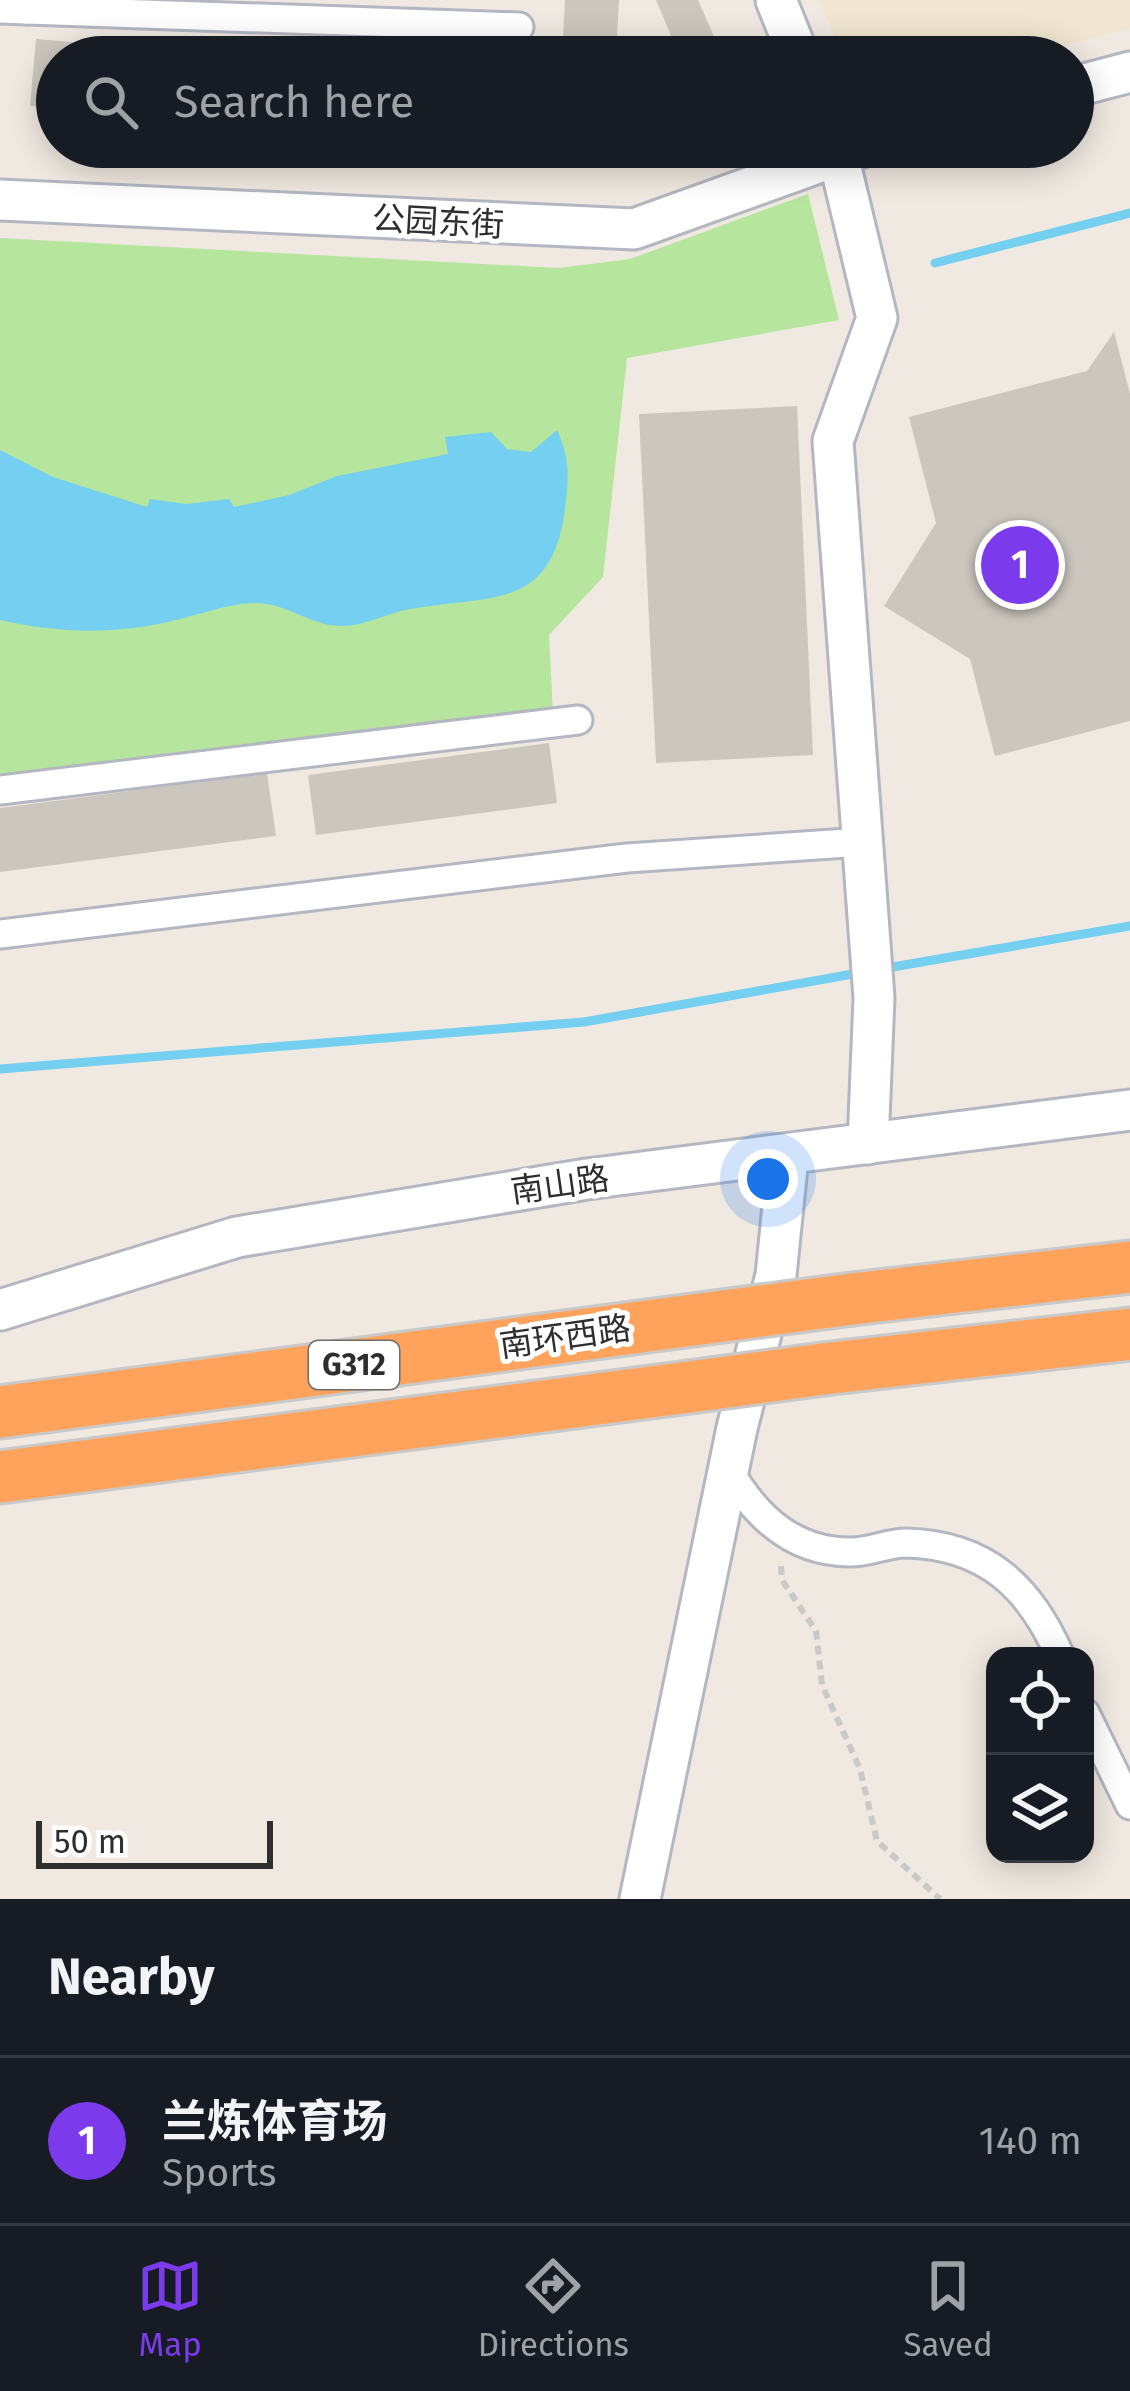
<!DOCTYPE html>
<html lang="en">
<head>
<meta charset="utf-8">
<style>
	:root { --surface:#171b24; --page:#20242c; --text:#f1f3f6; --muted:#9ea1a6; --line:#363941; --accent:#7c3aed }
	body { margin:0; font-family:"Fira Sans","Noto Sans SC",sans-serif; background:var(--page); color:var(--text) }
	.controls { position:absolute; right:36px; bottom:36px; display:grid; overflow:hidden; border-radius:24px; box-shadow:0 6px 30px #0003 }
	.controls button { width:108px; height:108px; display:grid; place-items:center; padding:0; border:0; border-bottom:3px solid var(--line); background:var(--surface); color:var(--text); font:60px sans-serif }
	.scale { position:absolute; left:36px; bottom:30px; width:237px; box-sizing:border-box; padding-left:12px; border:6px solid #2e2e2e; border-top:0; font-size:33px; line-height:42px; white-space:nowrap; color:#2e2e2e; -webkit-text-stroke:9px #fff; paint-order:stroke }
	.you { position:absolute; left:768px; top:1179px; width:42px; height:42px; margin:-30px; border:9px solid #fff; border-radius:50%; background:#1a73e8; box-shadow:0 0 0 18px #1a73e833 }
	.badge { display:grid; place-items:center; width:78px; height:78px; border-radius:50%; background:var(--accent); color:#fff; font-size:39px; font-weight:700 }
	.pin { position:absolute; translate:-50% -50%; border:6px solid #fff; box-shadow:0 3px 12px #0006 }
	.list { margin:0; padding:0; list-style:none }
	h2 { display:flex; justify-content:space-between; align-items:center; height:156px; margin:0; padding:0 48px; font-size:51px }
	h2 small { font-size:39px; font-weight:400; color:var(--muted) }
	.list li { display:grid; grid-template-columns:78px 1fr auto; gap:36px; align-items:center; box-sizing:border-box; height:168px; padding:0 48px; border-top:3px solid var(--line) }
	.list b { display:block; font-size:45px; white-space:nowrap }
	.list p { margin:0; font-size:39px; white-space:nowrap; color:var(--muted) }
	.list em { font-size:39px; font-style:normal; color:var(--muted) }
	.icon { flex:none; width:66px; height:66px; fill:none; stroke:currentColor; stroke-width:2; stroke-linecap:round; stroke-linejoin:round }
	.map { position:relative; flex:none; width:1130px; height:1899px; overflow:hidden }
	.search { position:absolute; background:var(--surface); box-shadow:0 6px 30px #0003; left:36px; right:36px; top:36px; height:132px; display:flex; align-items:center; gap:30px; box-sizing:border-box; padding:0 42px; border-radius:66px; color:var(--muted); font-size:45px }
	.sheet { height:324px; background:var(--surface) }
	nav { display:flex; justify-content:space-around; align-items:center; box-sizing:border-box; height:168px; border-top:3px solid var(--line); background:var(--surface); font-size:33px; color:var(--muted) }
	nav a { display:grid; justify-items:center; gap:6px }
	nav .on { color:var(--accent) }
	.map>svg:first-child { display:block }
	.education { fill:#f0e6d1 }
	.green { fill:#b6e59e }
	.water { fill:#75cff0 }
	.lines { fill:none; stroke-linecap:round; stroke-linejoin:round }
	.stream { stroke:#75cff0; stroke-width:9 }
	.building { fill:#cbc7bf }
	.street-casing { stroke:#b4b7c1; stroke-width:33 }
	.secondary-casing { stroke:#b4b7c1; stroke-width:45 }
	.highway-casing { stroke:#c9c9c9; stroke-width:57 }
	.path { stroke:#c9c9c9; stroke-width:6; stroke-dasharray:9 6; stroke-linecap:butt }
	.street { stroke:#fff; stroke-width:27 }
	.secondary { stroke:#fff; stroke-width:39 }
	.highway { stroke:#ffa35c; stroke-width:51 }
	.highway-bridge-casing { stroke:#c9c9c9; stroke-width:57; stroke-linecap:butt }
	.highway-bridge { stroke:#ffa35c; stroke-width:51 }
	.labels { text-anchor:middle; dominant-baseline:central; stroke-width:10; stroke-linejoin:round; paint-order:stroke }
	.shield { fill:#fff; stroke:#6d6d6d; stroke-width:3 }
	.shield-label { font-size:30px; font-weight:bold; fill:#2e2e2e }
	.street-label { font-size:33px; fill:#2e2e2e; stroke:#fff }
</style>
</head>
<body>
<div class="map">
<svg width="1130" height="1899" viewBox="0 0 1130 1899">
	<rect width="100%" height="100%" fill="#efe9e1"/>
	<polygon class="education" points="819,0 1130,0 1130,28 1022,57 844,57"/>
	<polygon class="green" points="808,194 839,320 627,358 603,577 549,635 553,714 0,775 0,238 558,268 630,259"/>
	<path class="water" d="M557 430C570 458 569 479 565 509 552 611 491 595 410 609 387 613 363 627 339 626 309 625 286 602 253 603 226 604 198 615 172 621 114 635 58 633 0 620V450L53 477 147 507 150 499 186 504 229 499 234 507 289 495 337 476 448 454 445 437 491 432 507 449 531 452Z"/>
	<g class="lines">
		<g class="stream">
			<polyline points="935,263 1130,213"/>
			<polyline points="881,969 1130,926"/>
			<polyline points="0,1069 584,1022 864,972"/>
		</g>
	</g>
	<g class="building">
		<polygon points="565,0 619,0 616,57 562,57"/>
		<polygon points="656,0 698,0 723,57 680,57"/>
		<polygon points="36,39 209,54 209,57 57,57 57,108 30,106"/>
		<polygon points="335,42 561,53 561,57 334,57"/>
		<polygon points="1114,332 1130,394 1130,721 995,756 970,659 884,606 936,523 909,417 1087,371"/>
		<polygon points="797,406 813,755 656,763 639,414"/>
		<polygon points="549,743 557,803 316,835 308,775"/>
		<polygon points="267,773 276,836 0,872 0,808"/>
	</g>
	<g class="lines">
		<defs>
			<g id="street">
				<polyline points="0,9 27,10 28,0"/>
				<polyline points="27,10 519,27"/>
				<polyline points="0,790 578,720"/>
				<polyline points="0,934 627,858 862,842"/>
				<path d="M728 1469C755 1516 793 1553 852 1552 870 1552 888 1543 906 1543 986 1545 1030 1587 1060 1656"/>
				<polyline points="1085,1713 1130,1805"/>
			</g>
			<g id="secondary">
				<polyline points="776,0 799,57"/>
				<polyline points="1073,87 1130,72"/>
				<polyline points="836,147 877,318 833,441 874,998 868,1144"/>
				<polyline points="0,200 634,229 862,147"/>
				<polyline points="0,1310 237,1237 587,1179 1130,1110"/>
				<polyline points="640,1899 737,1428 776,1275 788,1157"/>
			</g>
			<g id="highway">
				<polyline points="852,1299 1130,1267"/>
				<polyline points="823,1369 1130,1334"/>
				<polyline points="0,1412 708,1318"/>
				<polyline points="0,1477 689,1387"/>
			</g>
		</defs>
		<use href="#street" class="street-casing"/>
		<use href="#secondary" class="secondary-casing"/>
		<use href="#highway" class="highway-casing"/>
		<polyline class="path" points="781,1566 782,1580 816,1631 822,1685 860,1769 877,1841 940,1899"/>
		<use href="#street" class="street"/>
		<use href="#secondary" class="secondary"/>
		<use href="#highway" class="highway"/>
		<defs>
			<g id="highway-bridge">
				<polyline points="708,1318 852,1299"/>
				<polyline points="689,1387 823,1369"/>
			</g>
		</defs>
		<use href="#highway-bridge" class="highway-bridge-casing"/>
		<use href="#highway-bridge" class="highway-bridge"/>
	</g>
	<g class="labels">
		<rect class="shield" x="309" y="1341" width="90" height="48" rx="9"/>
		<g class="shield-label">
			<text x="354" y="1365">G312</text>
		</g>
		<g class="street-label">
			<text transform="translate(438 222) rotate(3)">公园东街</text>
			<text transform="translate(560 1185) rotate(-8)">南山路</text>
			<text transform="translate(565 1337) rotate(-8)">南环西路</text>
		</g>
	</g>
</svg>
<div class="controls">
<button><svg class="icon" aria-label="locate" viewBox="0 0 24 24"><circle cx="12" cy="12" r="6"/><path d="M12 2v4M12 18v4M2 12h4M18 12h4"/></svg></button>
<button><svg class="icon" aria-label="layers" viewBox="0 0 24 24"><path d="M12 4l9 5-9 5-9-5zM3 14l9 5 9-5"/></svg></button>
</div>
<div class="scale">50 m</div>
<div class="you"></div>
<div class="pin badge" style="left:1020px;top:565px">1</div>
<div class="search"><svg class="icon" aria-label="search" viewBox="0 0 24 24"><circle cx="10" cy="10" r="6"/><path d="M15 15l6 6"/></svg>Search here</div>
</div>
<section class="sheet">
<h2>Nearby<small></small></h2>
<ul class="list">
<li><span class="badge">1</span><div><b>兰炼体育场</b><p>Sports</p></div><em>140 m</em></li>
</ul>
</section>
<nav>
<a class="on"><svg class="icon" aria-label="map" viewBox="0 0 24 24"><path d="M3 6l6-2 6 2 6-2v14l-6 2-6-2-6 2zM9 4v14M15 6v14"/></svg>Map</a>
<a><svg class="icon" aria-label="directions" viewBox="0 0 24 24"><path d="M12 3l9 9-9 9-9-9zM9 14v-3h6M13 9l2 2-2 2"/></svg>Directions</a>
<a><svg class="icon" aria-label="saved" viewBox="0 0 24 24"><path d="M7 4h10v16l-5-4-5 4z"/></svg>Saved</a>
</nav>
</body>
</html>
